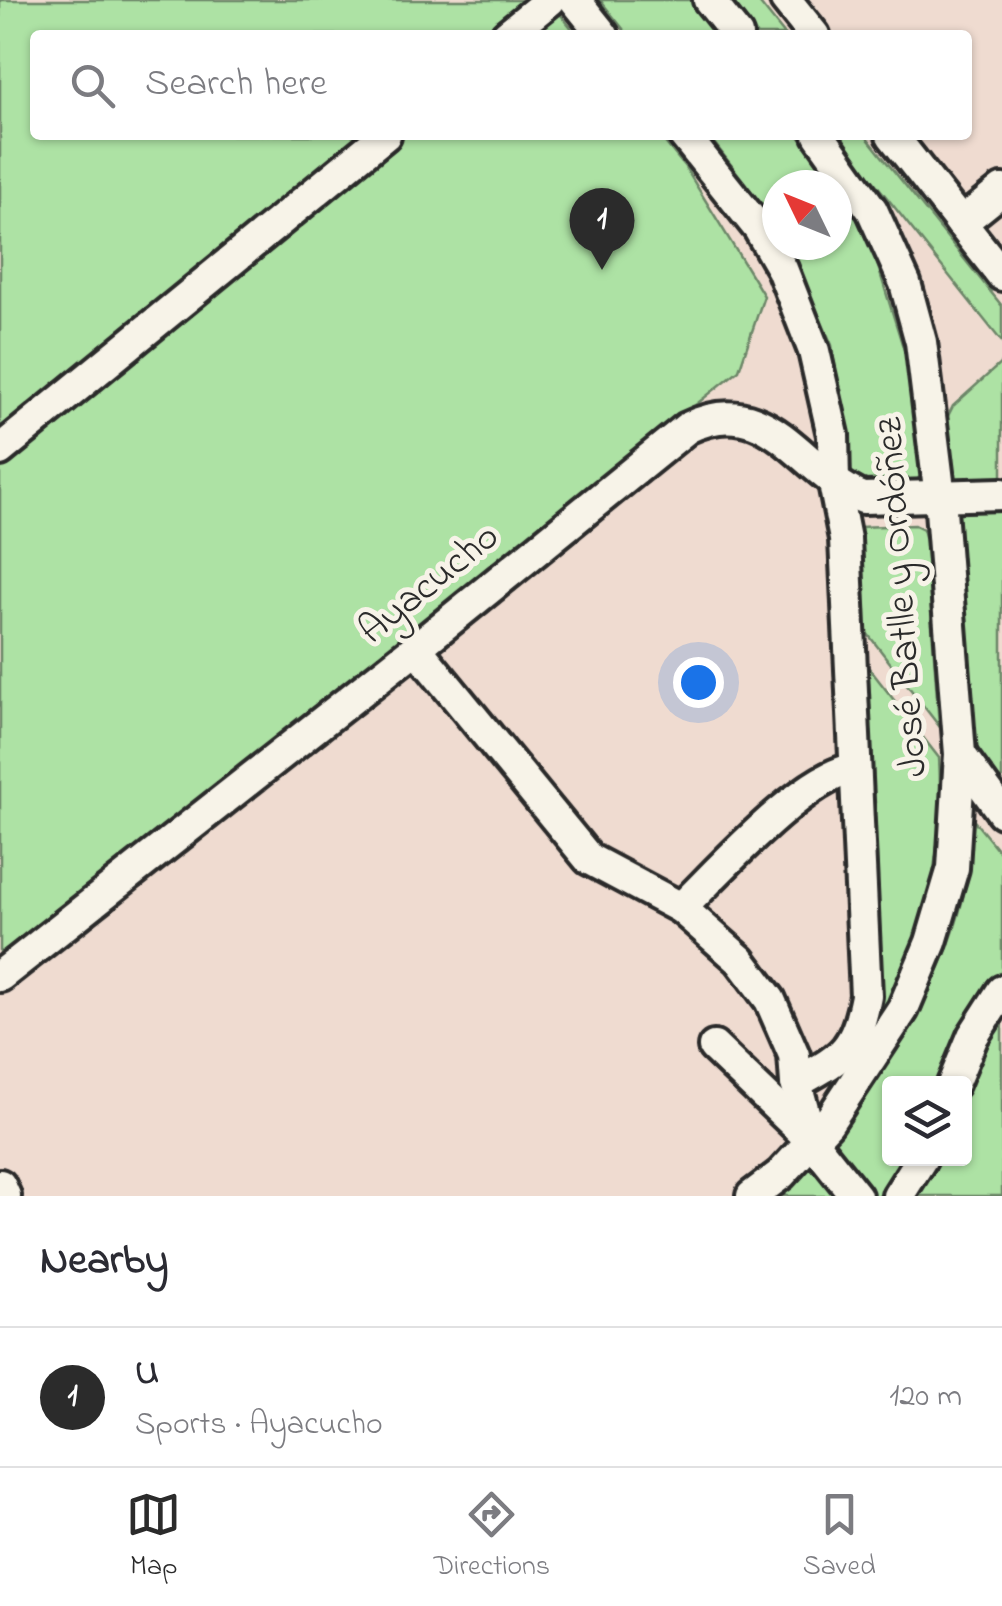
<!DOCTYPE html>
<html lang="en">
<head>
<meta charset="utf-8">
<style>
	:root { --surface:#fff; --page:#f2f2f3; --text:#2b2b33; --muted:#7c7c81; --line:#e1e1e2; --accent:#2b2b2b }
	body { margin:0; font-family:"Indie Flower",sans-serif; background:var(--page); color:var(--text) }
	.controls { position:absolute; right:30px; bottom:30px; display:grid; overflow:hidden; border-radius:10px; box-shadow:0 2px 8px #0004 }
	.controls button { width:90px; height:90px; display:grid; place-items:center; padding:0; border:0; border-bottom:2px solid var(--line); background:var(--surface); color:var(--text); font:50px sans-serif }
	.compass { position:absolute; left:762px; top:170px; width:90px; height:90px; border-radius:50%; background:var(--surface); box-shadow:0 2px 8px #0004; rotate:313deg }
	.you { position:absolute; left:698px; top:682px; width:35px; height:35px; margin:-25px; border:8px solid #fff; border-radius:50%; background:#1a73e8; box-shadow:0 0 0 15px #1a73e833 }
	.badge { display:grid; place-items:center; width:65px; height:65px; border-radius:50%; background:var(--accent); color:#fff; font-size:32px; font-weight:700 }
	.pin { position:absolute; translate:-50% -82px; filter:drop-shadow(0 2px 5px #0008) }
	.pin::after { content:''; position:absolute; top:52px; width:35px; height:30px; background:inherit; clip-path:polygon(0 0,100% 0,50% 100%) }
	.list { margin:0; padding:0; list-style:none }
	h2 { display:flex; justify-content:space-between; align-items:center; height:130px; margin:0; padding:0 40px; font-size:42px }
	h2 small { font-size:32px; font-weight:400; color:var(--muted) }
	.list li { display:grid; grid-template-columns:65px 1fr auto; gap:30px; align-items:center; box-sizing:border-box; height:140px; padding:0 40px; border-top:2px solid var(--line) }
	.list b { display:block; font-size:38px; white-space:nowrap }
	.list p { margin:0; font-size:32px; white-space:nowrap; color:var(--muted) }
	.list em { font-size:32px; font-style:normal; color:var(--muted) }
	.icon { flex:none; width:55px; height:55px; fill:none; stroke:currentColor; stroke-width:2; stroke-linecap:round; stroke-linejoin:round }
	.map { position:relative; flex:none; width:1002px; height:1196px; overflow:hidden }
	.search { position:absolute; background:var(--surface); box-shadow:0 2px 8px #0004; left:30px; right:30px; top:30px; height:110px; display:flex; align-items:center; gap:25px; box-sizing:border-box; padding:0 35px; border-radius:10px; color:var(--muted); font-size:38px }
	.sheet { height:270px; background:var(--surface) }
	nav { display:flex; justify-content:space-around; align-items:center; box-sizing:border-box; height:140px; border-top:2px solid var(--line); background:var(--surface); font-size:28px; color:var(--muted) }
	nav a { display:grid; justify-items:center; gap:5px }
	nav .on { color:var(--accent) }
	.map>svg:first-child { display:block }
	.green { fill:#ade2a4; stroke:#6c8668; stroke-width:2.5 }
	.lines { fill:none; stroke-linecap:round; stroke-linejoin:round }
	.minor-casing { stroke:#2b2b2b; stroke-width:38 }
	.minor { stroke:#f7f3e8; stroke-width:30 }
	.labels { text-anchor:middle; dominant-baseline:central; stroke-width:10; stroke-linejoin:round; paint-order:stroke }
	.street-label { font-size:40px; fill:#2b2b2b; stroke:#f7f3e8 }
</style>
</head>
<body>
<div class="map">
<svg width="1002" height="1196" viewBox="0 0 1002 1196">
	<rect width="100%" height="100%" fill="#efdbd0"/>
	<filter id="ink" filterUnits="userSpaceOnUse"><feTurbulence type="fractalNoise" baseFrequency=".01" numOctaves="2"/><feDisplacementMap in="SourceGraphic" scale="20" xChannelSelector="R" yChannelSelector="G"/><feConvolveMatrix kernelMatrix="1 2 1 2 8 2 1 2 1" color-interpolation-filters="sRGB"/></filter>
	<g filter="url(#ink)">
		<g class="green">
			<polygon points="0,0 549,0 577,35 35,35 35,135 659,135 685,167 764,296 739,370 0,963"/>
			<polygon points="600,0 691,0 719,35 628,35"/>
			<polygon points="730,0 757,0 785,35 757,35"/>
			<path d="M708 135H798L862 215 913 379 921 475 916 481C892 482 866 489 848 470L832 345 788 245H837V185H777V224Z"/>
			<polygon points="837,135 865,135 1002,306 1002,342"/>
			<polygon points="1002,362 1002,477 953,479 946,420 953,406"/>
			<polygon points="1002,508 1002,796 969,749 955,513 960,510"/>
			<polygon points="915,525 923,529 926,540 939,726 857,620 858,527"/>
			<path d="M859 655 939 758C945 859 926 944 872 1031Z"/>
			<path d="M971 817 1002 855V970L967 1013 941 1083 890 1084V1158L909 1159 883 1196H873L832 1141C885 1071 941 989 962 902 969 874 969 846 971 817Z"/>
			<polygon points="1002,1018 1002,1196 917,1196 937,1159 964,1158 965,1095 990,1034"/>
			<polygon points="813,1162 841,1196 778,1196"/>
		</g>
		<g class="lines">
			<defs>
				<g id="minor">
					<polyline points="575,0 603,35"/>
					<polyline points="709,0 737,35"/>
					<polyline points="786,0 814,35"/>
					<polyline points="507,35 550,0"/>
					<path d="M684 135 759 229 782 269 814 351 833 435 834 483 845 539 866 996C855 1052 844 1056 796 1083"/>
					<polyline points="892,135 1002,275"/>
					<polyline points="961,223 1002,190"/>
					<polyline points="0,450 385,135"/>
					<polyline points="416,648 589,859 681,908 740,960 770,1000 794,1055 796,1083 812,1141 856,1196"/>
					<polyline points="960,754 1002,812"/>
					<path d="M681 908C720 870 803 777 853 769"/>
					<path d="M0 976 416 648 687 428C769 388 799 471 863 498L1002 494"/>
					<polyline points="714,1047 810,1139"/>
					<polyline points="953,1084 973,1036 1002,991"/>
					<polyline points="0,1185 5,1196"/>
					<polyline points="752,1196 781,1174 828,1123 903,1009 931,942 953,868 960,754 940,497 921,342 905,283 872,210 819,135"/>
					<polyline points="898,1196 922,1158"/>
				</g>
			</defs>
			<use href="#minor" class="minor-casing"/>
			<use href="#minor" class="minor"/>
		</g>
	</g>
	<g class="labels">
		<g class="street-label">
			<text transform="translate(430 585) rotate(-39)">Ayacucho</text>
			<text transform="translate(903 597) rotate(-94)">José Batlle y Ordóñez</text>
		</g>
	</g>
</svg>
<div class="controls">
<button><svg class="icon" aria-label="layers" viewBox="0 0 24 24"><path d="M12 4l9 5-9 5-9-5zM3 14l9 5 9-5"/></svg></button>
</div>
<svg class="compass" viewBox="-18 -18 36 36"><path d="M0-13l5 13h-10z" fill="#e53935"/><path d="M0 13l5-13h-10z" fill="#7c7c81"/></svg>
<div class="you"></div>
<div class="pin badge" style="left:602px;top:270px">1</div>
<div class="search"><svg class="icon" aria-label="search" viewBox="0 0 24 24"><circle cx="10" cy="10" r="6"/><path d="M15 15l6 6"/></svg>Search here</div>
</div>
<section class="sheet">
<h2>Nearby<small></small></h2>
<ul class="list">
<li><span class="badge">1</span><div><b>U</b><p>Sports · Ayacucho</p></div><em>120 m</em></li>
</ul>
</section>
<nav>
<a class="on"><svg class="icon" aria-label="map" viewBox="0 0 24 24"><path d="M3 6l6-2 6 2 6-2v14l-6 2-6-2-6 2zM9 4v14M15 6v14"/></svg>Map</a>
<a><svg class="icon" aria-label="directions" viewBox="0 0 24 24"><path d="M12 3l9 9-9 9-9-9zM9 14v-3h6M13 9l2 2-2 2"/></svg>Directions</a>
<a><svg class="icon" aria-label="saved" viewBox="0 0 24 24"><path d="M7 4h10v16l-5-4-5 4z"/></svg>Saved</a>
</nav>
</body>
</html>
